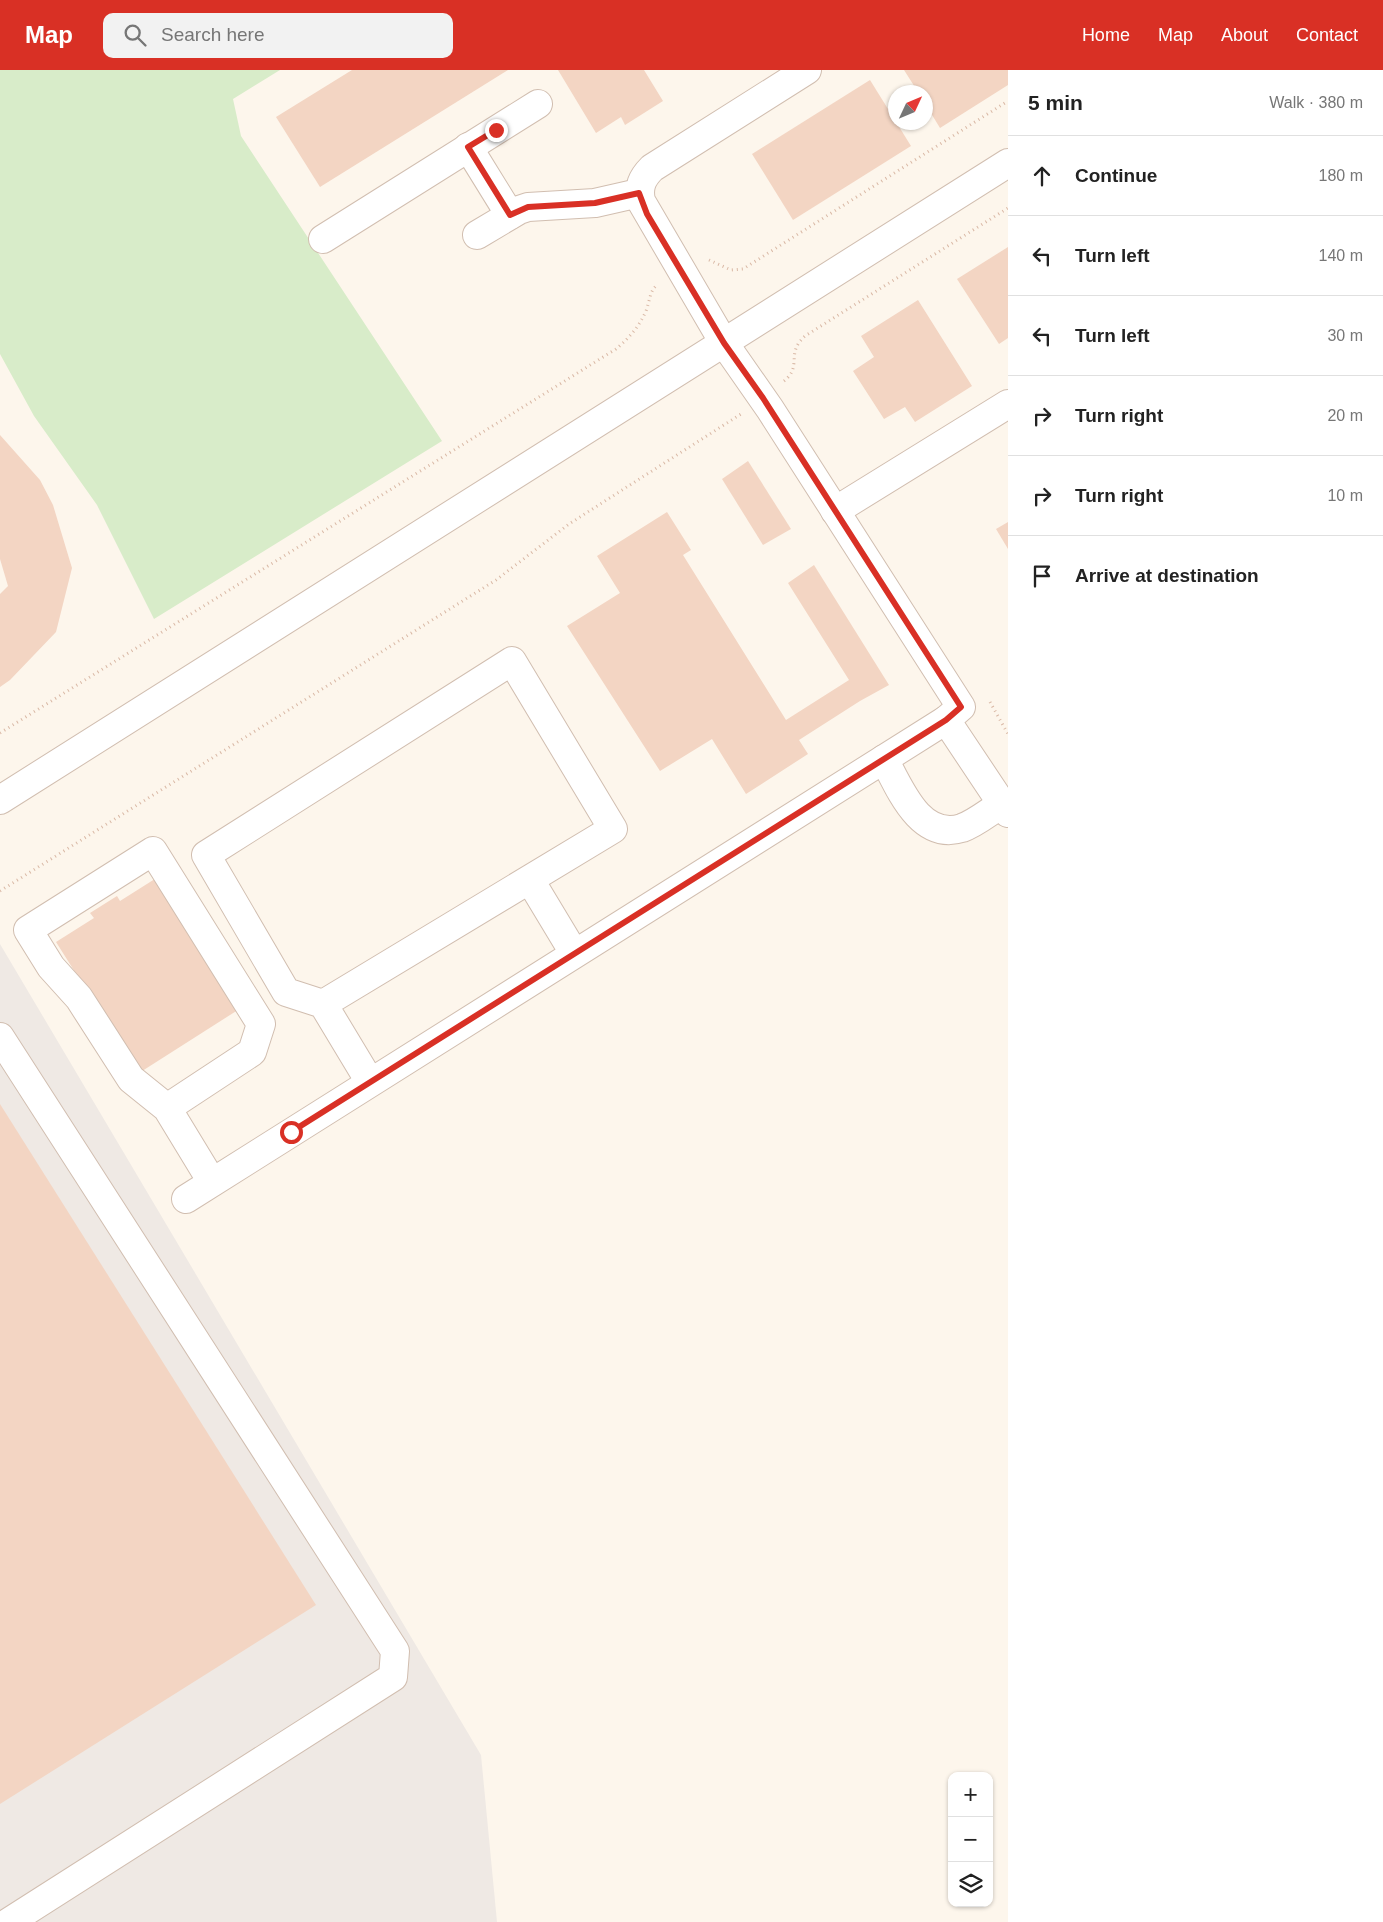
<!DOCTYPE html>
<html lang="en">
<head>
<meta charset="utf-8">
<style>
	:root { --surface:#fff; --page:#f2f2f2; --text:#222; --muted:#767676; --line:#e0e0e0; --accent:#d93025 }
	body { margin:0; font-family:Helvetica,sans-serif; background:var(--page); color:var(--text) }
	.controls { position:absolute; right:15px; bottom:15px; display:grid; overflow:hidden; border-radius:10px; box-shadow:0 1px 4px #0004 }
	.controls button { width:45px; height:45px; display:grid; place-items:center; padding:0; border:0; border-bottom:1px solid var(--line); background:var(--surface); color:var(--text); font:25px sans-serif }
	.compass { position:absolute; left:888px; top:15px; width:45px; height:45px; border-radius:50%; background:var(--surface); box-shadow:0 1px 4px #0004; rotate:46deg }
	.stop { position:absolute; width:15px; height:15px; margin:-11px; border:4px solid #d93025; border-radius:50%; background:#fff }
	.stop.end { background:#d93025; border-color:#fff; box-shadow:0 1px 5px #0008 }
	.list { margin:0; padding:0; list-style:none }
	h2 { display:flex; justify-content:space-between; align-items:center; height:65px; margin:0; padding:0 20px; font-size:21px }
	h2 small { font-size:16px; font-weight:400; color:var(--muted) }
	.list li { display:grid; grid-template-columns:32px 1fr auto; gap:15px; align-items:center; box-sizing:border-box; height:80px; padding:0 20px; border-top:1px solid var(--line) }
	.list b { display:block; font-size:19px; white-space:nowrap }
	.list em { font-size:16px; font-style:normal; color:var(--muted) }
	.icon { flex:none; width:28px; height:28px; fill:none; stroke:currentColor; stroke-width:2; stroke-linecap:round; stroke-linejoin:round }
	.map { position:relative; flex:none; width:1008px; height:1852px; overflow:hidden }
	header { display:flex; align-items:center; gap:30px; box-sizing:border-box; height:70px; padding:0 25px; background:var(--accent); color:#fff }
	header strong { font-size:24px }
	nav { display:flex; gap:28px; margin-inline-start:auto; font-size:18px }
	.search { width:350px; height:45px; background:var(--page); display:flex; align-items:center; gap:12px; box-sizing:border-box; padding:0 18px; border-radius:10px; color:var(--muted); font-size:19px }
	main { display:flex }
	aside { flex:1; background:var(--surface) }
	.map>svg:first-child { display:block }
	.industrial { fill:#efe9e4 }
	.green { fill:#d8ecc9 }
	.building { fill:#f3d5c3 }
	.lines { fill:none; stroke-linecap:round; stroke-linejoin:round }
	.minor-casing { stroke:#d1beb0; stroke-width:30 }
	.path { stroke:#d9b8a5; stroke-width:3; stroke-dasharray:1 4; stroke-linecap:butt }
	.minor { stroke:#fff; stroke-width:28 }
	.route { stroke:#d93025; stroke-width:6 }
</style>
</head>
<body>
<header>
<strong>Map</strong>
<div class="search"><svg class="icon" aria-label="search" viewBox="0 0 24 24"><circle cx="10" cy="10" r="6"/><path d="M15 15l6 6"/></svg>Search here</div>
<nav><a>Home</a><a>Map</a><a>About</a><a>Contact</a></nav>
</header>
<main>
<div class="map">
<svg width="1008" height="1852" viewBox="0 0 1008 1852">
	<rect width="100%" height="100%" fill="#fdf6ec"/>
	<polygon class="industrial" points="0,874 481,1685 497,1852 0,1852"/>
	<polygon class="green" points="0,0 280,0 233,29 241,66 442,371 154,549 97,435 34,346 0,284"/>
	<g class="building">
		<polygon points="352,0 508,0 320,117 276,47"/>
		<polygon points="558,0 644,0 663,31 625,55 621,47 596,63"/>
		<polygon points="904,0 1008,0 1008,15 940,58 926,35 926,22 918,22"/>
		<polygon points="870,10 911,76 793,150 752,84"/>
		<polygon points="1008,177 1008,268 999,274 957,209"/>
		<polygon points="918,230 972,316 915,352 905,337 884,349 853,301 874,287 861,266"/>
		<polygon points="0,365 40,410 53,435 72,498 56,562 10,610 0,617 0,524 8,516 0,489"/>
		<polygon points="748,391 791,459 763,475 722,409"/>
		<polygon points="667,442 691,480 683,485 786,650 849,610 788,513 814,495 889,615 860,631 799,670 808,684 746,724 712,669 660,701 567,556 620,523 597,486"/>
		<polygon points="1008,452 1008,479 996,459"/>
		<polygon points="158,807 241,938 139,1003 56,872 94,848 90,843 117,826 120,831"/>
		<polygon points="0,1034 316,1535 0,1734"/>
	</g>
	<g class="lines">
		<defs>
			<g id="minor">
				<polyline points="468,77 510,145"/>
				<polyline points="477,165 519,140 528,137 595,133 639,123"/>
				<polyline points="323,169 538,34"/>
				<polyline points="835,441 1008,334"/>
				<polyline points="946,650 1008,743"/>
				<path d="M884 689C900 719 920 771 962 758 976 753 990 741 1002 734"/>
				<polyline points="0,730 1008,93"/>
				<polyline points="530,810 574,883"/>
				<polyline points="323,934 613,759 512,591 206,785 286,922 323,934 370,1012"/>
				<polyline points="0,967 395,1581 393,1607 9,1852"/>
				<polyline points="167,1038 252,982 261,954 153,781 28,860 51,897 79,928 131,1009 167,1038 212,1112"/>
				<path d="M186 1129 946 650 961 637 770 339 724 273 641 131C638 117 642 108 652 98L807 0"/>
			</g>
		</defs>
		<use href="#minor" class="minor-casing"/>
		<g class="path">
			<polyline points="709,190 731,200 743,199 1008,31"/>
			<path d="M784 311C803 296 785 284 805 266L1008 138"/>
			<polyline points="990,632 1008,664"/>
			<path d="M0 663 616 279C629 268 639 257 646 241 650 231 649 222 657 215"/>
			<polyline points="0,821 496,510 569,454 741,344"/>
		</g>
		<use href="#minor" class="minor"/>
	</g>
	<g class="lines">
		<polyline class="route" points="291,1062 946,650 961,637 763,328 724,273 647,144 639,123 595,133 528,137 510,145 468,77 496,60"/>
	</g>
</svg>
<div class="controls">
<button>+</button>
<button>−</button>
<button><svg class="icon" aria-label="layers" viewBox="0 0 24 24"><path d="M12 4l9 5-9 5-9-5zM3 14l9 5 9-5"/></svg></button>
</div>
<svg class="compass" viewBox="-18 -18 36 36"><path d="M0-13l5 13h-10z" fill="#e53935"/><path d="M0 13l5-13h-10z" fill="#767676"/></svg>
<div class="stop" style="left:291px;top:1062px"></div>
<div class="stop end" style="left:496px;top:60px"></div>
</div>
<aside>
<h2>5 min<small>Walk · 380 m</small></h2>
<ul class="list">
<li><svg class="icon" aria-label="ahead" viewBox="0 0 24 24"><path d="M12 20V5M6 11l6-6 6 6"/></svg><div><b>Continue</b></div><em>180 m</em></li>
<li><svg class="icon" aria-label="left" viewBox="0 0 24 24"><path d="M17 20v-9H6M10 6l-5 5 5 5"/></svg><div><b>Turn left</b></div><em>140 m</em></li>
<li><svg class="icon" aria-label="left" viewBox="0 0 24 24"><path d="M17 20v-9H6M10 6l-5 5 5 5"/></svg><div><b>Turn left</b></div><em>30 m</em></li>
<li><svg class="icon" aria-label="right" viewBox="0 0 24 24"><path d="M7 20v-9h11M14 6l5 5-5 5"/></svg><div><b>Turn right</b></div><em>20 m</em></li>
<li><svg class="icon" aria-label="right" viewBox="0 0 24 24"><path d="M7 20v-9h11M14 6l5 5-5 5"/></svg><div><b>Turn right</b></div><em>10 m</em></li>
<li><svg class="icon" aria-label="arrive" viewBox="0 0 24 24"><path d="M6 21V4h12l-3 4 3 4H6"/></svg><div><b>Arrive at destination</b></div></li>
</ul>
</aside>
</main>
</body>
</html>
